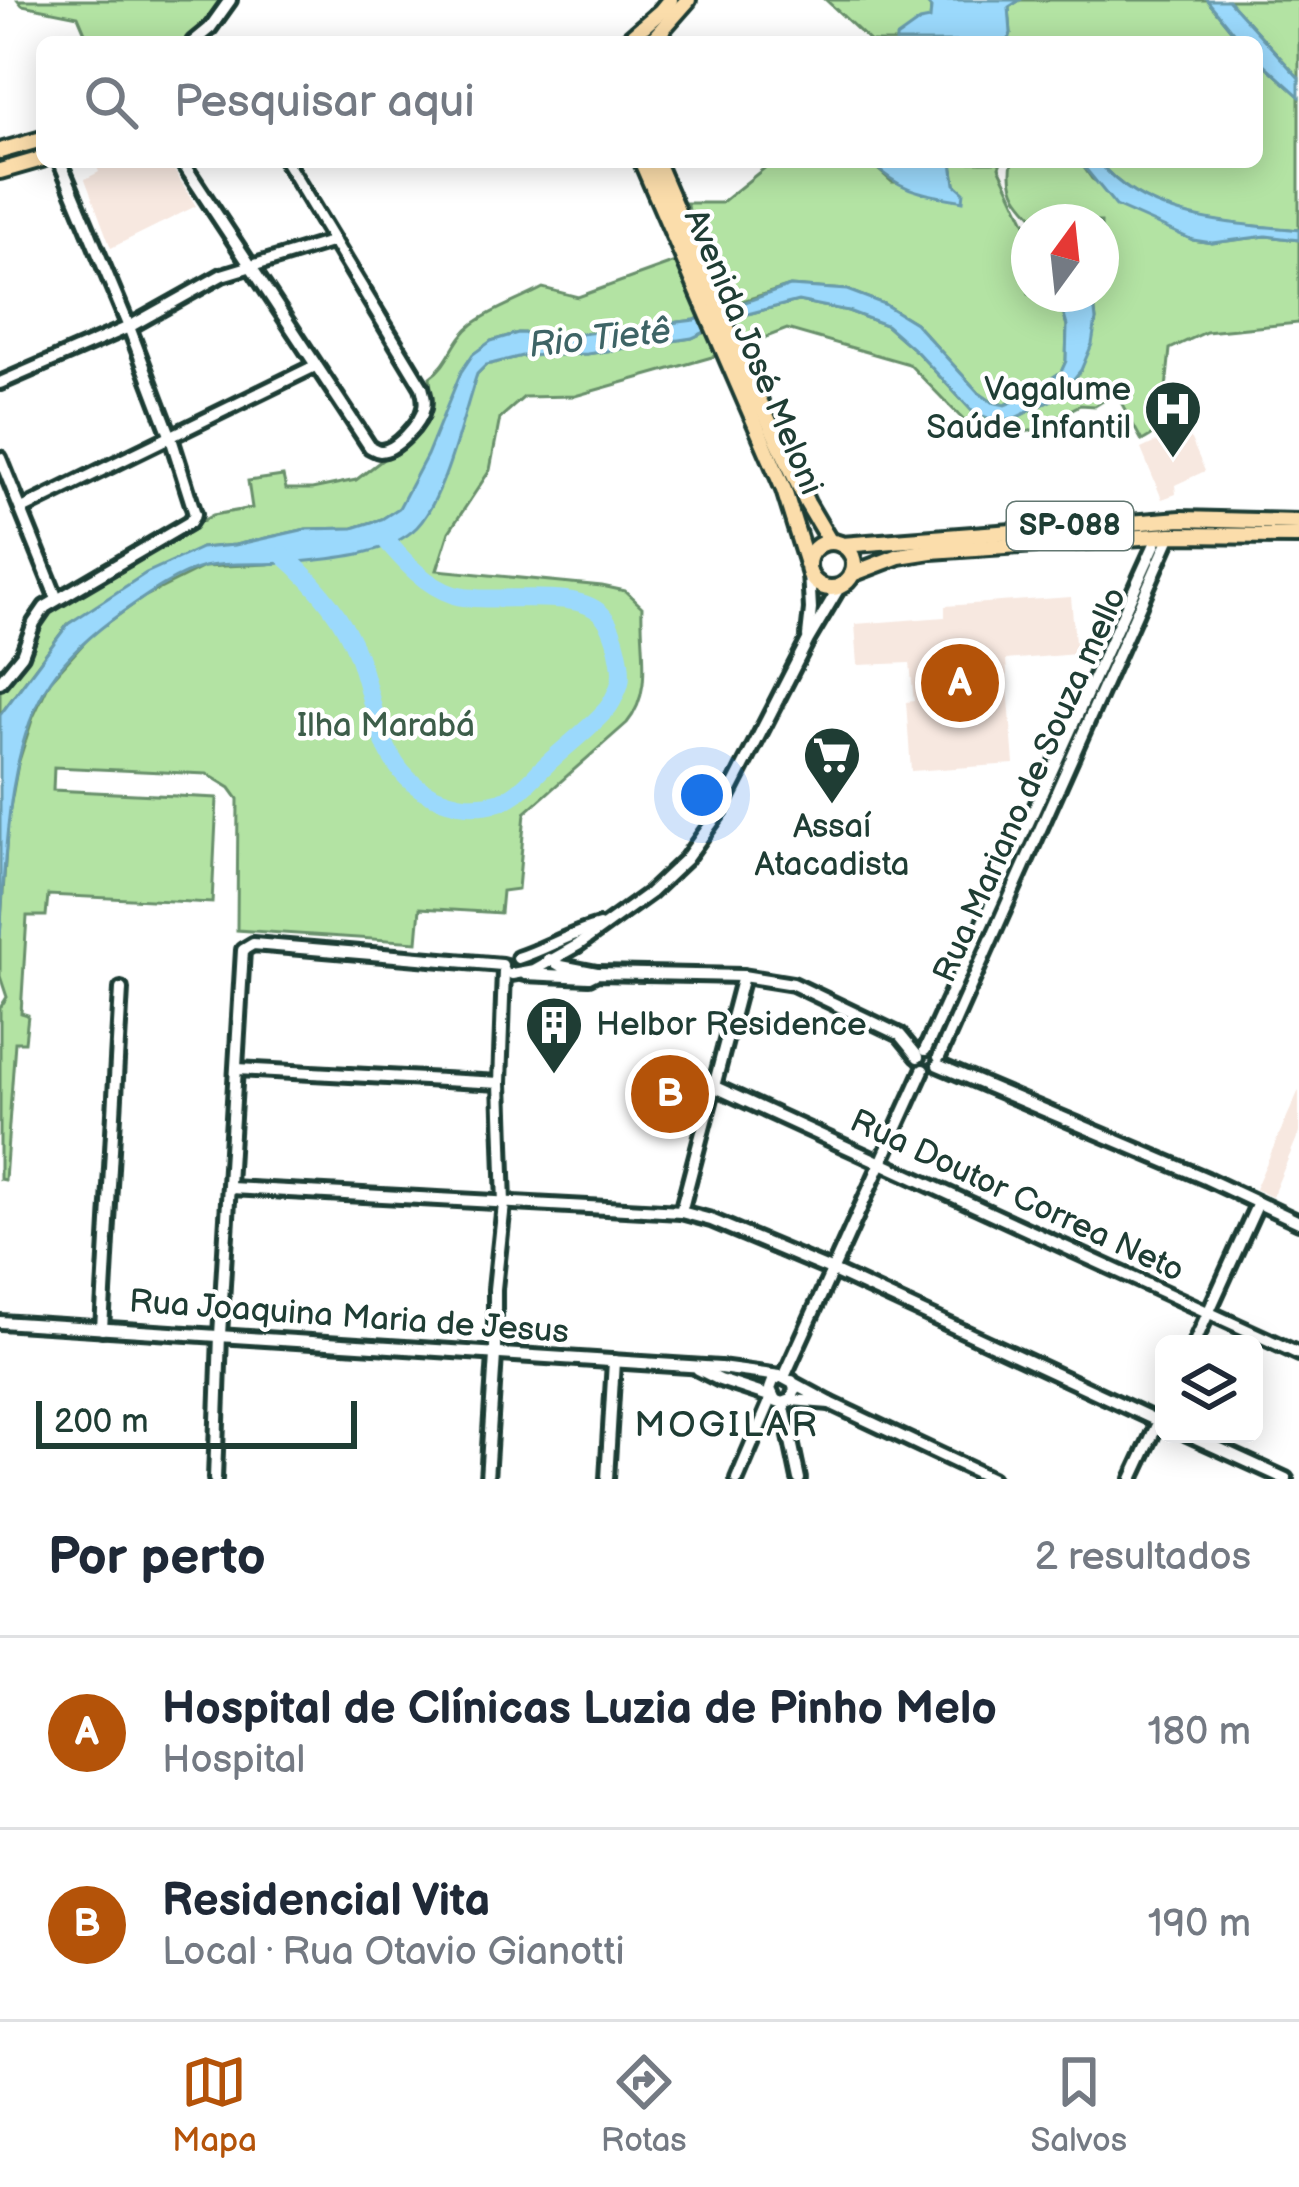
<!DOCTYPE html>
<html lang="pt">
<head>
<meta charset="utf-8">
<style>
	:root { --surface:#fff; --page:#f6f6f7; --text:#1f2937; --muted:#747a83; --line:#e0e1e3; --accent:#b45309 }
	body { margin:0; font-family:"Balsamiq Sans",sans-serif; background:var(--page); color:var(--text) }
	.controls { position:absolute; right:36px; bottom:36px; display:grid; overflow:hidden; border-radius:18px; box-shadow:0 6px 30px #0003 }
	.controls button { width:108px; height:108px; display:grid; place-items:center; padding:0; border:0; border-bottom:3px solid var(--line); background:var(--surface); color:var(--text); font:60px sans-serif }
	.compass { position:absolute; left:1011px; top:204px; width:108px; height:108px; border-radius:50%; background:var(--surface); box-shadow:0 6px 30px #0003; rotate:15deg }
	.scale { position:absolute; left:36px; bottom:30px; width:321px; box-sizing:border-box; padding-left:12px; border:6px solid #1f3d34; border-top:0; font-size:33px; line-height:42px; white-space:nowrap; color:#1f3d34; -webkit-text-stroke:9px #fff; paint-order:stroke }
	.you { position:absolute; left:702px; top:795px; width:42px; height:42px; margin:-30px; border:9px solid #fff; border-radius:50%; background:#1a73e8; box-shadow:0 0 0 18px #1a73e833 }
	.badge { display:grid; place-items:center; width:78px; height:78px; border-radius:50%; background:var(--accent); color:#fff; font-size:39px; font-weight:700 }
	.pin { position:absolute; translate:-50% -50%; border:6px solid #fff; box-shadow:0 3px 12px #0006 }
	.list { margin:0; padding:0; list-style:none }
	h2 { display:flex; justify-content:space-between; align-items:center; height:156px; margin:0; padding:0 48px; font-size:51px }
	h2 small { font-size:39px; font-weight:400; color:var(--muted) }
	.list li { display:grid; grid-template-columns:78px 1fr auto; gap:36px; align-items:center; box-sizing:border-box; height:192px; padding:0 48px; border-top:3px solid var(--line) }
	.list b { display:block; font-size:45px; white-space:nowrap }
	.list p { margin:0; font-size:39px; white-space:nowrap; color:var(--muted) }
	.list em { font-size:39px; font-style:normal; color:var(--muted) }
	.icon { flex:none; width:66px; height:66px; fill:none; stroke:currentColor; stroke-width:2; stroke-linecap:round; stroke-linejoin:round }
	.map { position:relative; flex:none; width:1299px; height:1479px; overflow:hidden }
	.search { position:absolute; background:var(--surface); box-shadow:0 6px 30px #0003; left:36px; right:36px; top:36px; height:132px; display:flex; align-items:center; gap:30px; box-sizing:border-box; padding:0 42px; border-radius:18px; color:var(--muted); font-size:45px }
	.sheet { height:540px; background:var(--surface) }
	nav { display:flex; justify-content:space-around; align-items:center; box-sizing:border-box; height:168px; border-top:3px solid var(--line); background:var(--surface); font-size:33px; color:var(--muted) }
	nav a { display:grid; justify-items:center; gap:6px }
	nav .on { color:var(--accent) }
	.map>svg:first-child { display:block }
	.built { fill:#f7e8e0 }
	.green { fill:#b3e3a3; stroke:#69906c; stroke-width:3 }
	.water { fill:#9bd9fc; stroke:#699bac; stroke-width:3 }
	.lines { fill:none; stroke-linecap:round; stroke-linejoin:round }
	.river { stroke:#9bd9fc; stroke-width:18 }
	.minor-casing { stroke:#1f3d34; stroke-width:20 }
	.major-casing { stroke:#1f3d34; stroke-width:22 }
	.minor { stroke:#fff; stroke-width:10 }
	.major { stroke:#fbddab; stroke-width:14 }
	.labels { text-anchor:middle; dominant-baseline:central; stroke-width:9; stroke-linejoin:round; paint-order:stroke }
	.shield { fill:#fff; stroke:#627771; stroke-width:3 }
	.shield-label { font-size:30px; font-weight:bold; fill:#1f3d34 }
	.street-label { font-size:33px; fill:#1f3d34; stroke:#fff }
	.poi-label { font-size:33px; fill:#1f3d34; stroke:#fff; text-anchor:end }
	.park-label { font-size:33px; fill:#3d5e4a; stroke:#fff }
	.water-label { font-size:36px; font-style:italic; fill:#3e6466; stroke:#fff }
	.neighbourhood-label { font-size:36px; letter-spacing:3px; fill:#1f3d34; stroke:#fff }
</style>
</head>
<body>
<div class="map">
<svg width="1299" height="1479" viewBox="0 0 1299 1479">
	<rect width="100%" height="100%" fill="#fff"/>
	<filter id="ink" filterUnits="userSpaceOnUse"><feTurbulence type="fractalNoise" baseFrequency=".00833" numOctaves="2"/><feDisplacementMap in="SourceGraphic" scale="24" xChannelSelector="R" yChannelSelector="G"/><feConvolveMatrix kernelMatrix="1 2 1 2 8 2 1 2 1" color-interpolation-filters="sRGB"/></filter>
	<g filter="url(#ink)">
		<g class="built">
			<polygon points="95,162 169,162 196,206 111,248 85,179 99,172"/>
			<polygon points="1186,428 1205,471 1175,485 1176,494 1162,499 1141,449"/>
			<polygon points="1071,597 1076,654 1006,660 1014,764 911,771 906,702 914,701 910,663 858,665 855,624 945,617 945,606"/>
			<polygon points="1299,1090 1299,1133 1272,1197 1255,1189"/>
		</g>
		<g class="green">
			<polygon points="18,0 225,0 202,32 185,42 89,42 78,16 22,5"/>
			<polygon points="826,0 924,0 931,8 930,19 897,38 896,42 871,42"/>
			<polygon points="1020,0 1207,0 1241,42 1008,42 1011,33 1009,7"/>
			<polygon points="1228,0 1299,0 1299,78"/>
			<path d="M1257 58 1299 96V230C1230 224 1145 221 1099 162H1257Z"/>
			<polygon points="772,162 870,162 892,182 955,184 952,162 1001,162 999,167 1029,230 1029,294 1058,294 1067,326 1066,361 1061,372 1020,399 1005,405 992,402 979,393 915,323 884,304 847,290 790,286 730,305 686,203 721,203"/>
			<path d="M1012 162H1080L1092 179 1193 240 1212 243 1266 236 1299 240V323L1206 332 1170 349 1162 429 1142 441 1116 393 1095 406 1080 405 1030 431 979 436 909 364 787 329 719 355 575 396 524 397 500 418 490 470 449 532 437 570 602 586 625 591 642 607C640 648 654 690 627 723L525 813 518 889 502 891 500 913 420 908 417 942 237 930 238 799 230 788 207 774 54 767 53 790 217 798 212 903 48 895 46 916H27L21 1013 28 1015 25 1042H15L5 1180 0 1179V1008L7 997 0 976V938L8 819 18 764 33 717 50 681 92 634 144 597 204 567 268 564 400 539 477 374 486 365 522 356 587 354 692 338 736 317 798 301 848 311 886 325 917 352 973 412 994 421 1015 418 1060 396 1081 370 1096 320 1093 294H1101V222H1039C1020 203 1007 190 1012 162Z"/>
			<path d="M678 261 702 317 695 320 581 334 518 333 491 341 400 508 382 519 353 528 306 529 235 545 201 548 68 624 0 715V691L29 658 44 621 63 599 213 515 252 508 248 481 283 476 286 489H312L356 480 411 438 432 402 430 377C450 364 453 339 473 324 493 309 521 300 543 288L578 297Z"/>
		</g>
		<g class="water">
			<polygon points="924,0 1020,0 1009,7 1011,33 1008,42 896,42 896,38 920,21 930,19 931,8"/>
			<polygon points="1207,0 1228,0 1299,78 1299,96 1257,58 1257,42 1241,42"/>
			<path d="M870 162H952L955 184 964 192 963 201C920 193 902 192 870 162Z"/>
			<path d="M1080 162H1099C1146 221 1230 223 1299 230V240L1266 236 1212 243 1193 240 1116 206Z"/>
			<path d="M790 286 847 290 884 304 915 323 979 393 992 402 1005 405 1020 399 1061 372 1066 361 1067 326 1058 294H1093L1096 320 1092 344 1081 370 1060 396 1015 418 995 421 973 412 917 352 886 325 848 311 798 301 736 317 692 338 587 354 522 356 486 365 477 374C463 415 445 498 417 527 387 557 325 559 286 563 261 565 228 562 204 567 176 574 147 595 124 611 97 630 70 652 51 680 6 746 5 860 0 938V715L68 624 146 573 201 548 235 545 306 529 353 528 382 519 399 508 427 455 461 372 473 354 491 341 518 333 581 334 695 320Z"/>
		</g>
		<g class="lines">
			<path class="river" d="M283 555C315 583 343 615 358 656 380 717 378 788 459 804 475 807 499 805 512 796 524 789 535 775 546 765 565 747 588 730 606 710 612 704 616 694 619 686 625 671 615 630 604 617 579 585 492 606 454 595 424 585 404 561 384 538"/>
			<defs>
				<g id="minor">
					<polyline points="193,42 210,28 230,0"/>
					<path d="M182 162 370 447C373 448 376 451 380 451 396 451 421 423 424 408 426 400 424 395 422 387L286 162"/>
					<polyline points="0,383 129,327 222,275 334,241"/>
					<polyline points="0,458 57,599"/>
					<polyline points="22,509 315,366"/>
					<polyline points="808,636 811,609 809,572"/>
					<polyline points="0,682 22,655 34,623 45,607 190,522 195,514 170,435 129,327 60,162"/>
					<path d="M518 958C546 949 571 933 599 926"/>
					<polyline points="549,959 561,966 597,973"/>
					<polyline points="512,974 534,970 578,945 650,893 686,859 721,810 808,640 840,586"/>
					<polyline points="525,974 589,977 597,973 743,976 793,984 900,1035 918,1057"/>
					<polyline points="925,1050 1159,535"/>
					<polyline points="939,1057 1171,535"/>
					<polyline points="938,1065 1207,1179 1299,1222"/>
					<polyline points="237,1069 500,1083"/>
					<polyline points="713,1086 1299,1354"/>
					<polyline points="230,1188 681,1212 711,1220 833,1271 1164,1424"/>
					<polyline points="681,1212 743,976"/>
					<polyline points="0,1322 720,1368 780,1376"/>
					<polyline points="102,1329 121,989"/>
					<polyline points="1194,1344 1258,1203"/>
					<polyline points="698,1369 720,1380 772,1397 737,1479"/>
					<polyline points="784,1377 923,1070"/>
					<polyline points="791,1400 830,1403 780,1376 773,1381 770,1389 775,1400 783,1403 791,1400 795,1389 792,1381"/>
					<polyline points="783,1403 799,1479"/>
					<polyline points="830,1403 992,1479"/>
					<polyline points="1187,1434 1286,1479"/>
					<polyline points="215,1479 220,1335 243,950 253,944 502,965"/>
					<polyline points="487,1479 495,1355 495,1289 504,1204 500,1083 504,971"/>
					<polyline points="607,1479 614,1361"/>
					<polyline points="1132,1479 1164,1410"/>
				</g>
				<g id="major">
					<polyline points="625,42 661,11 670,0"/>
					<polyline points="651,42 688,0"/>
					<polyline points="0,151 42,139"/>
					<polyline points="642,162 784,490 807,564"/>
					<polyline points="656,162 747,374 807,503 830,542"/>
					<polyline points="0,171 42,159"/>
					<circle cx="831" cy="565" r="23"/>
					<polyline points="842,545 1181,519 1299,522"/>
					<polyline points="852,574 899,556 931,551 1171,535 1299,536"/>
				</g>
			</defs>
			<use href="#minor" class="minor-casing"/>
			<use href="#major" class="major-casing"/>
			<use href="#minor" class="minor"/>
			<use href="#major" class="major"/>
		</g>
	</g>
	<defs>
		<symbol id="hospital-pin" viewBox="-11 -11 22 30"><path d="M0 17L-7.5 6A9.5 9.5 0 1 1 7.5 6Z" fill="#1f3d34" stroke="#fff"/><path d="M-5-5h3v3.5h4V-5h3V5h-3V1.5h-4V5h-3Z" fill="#fff"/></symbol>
		<symbol id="supermarket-pin" viewBox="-11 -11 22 30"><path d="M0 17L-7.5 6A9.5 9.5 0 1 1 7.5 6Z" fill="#1f3d34" stroke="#fff"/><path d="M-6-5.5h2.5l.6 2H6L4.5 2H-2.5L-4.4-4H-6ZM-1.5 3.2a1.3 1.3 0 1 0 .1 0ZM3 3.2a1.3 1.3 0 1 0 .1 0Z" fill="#fff"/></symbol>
		<symbol id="building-pin" viewBox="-11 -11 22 30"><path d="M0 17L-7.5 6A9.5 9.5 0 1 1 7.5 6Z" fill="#1f3d34" stroke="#fff"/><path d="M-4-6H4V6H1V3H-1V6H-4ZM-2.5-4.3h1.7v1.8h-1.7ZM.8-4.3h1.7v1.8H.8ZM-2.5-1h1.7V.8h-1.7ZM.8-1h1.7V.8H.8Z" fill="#fff"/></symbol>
	</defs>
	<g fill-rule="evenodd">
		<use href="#hospital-pin" x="1140" y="376" width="66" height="90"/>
		<use href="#supermarket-pin" x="799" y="722" width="66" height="90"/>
		<use href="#building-pin" x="521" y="992" width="66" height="90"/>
	</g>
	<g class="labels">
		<rect class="shield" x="1007" y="502" width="126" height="48" rx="9"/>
		<g class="shield-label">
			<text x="1070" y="526">SP-088</text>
		</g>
		<g class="street-label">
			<text transform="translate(753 352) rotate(67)">Avenida José Meloni</text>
			<text transform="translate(1030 785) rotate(-66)">Rua Mariano de Souza mello</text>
			<text transform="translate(1017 1196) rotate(25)">Rua Doutor Correa Neto</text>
			<text transform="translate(349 1317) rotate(4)">Rua Joaquina Maria de Jesus</text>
		</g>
		<g class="poi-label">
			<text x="1131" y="390">Vagalume<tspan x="1131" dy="38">Saúde Infantil</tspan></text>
			<text x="832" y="827" text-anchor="middle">Assaí<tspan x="832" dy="38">Atacadista</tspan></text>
			<text x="596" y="1025" text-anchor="start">Helbor Residence</text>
		</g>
		<g class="park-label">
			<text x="386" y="726">Ilha Marabá</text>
		</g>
		<g class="water-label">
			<text transform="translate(600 339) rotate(-6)">Rio Tietê</text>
		</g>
		<g class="neighbourhood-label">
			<text x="727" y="1425">MOGILAR</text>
		</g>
	</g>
</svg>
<div class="controls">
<button><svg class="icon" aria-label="layers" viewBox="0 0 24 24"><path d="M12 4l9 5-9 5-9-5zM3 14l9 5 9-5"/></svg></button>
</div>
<svg class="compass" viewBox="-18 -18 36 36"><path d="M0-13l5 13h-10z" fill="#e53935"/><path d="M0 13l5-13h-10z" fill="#747a83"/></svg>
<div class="scale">200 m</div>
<div class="you"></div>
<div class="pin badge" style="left:960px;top:683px">A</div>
<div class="pin badge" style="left:670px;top:1094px">B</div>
<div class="search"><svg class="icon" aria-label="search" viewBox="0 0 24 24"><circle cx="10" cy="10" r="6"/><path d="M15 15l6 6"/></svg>Pesquisar aqui</div>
</div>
<section class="sheet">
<h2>Por perto<small>2 resultados</small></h2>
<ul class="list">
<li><span class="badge">A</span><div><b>Hospital de Clínicas Luzia de Pinho Melo</b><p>Hospital</p></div><em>180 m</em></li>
<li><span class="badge">B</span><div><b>Residencial Vita</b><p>Local · Rua Otavio Gianotti</p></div><em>190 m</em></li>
</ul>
</section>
<nav>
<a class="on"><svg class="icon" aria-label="map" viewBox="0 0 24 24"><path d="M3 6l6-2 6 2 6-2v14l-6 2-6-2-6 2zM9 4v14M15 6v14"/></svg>Mapa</a>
<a><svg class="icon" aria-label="directions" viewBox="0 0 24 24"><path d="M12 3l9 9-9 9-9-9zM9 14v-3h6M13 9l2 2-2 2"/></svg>Rotas</a>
<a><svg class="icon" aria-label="saved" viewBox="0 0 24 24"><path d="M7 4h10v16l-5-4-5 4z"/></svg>Salvos</a>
</nav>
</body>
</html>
